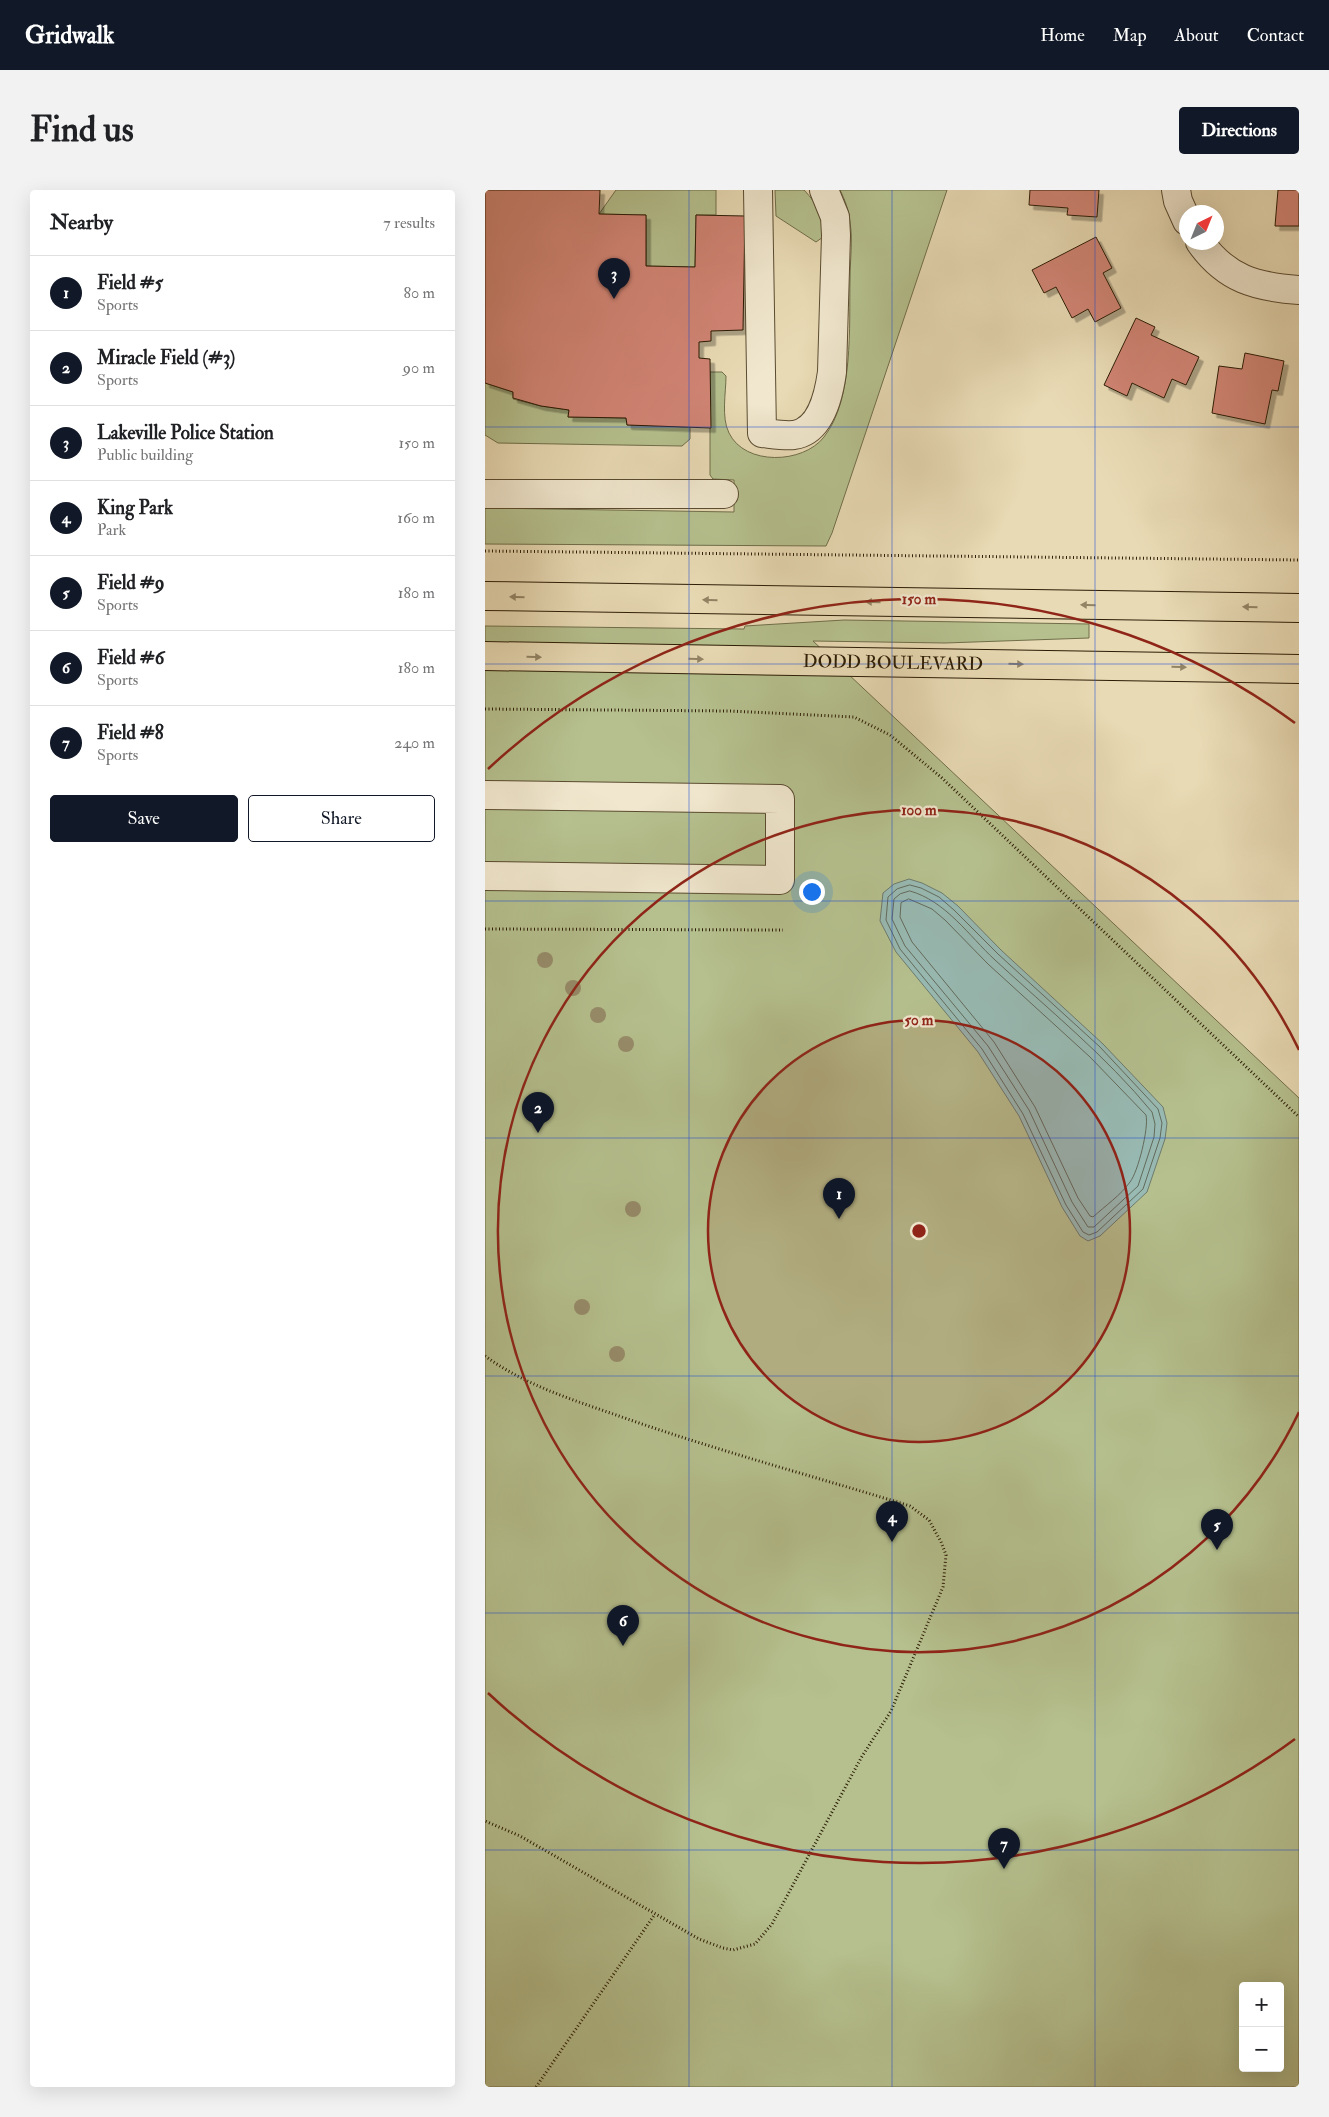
<!DOCTYPE html>
<html lang="en">
<head>
<meta charset="utf-8">
<style>
	:root { --surface:#fff; --page:#f2f2f2; --text:#202124; --muted:#757577; --line:#e0e0e0; --accent:#111827 }
	body { margin:0; font-family:"IM FELL Double Pica",serif; background:var(--page); color:var(--text) }
	.controls { position:absolute; right:15px; bottom:15px; display:grid; overflow:hidden; border-radius:5px; box-shadow:0 5px 20px #0002 }
	.controls button { width:45px; height:45px; display:grid; place-items:center; padding:0; border:0; border-bottom:1px solid var(--line); background:var(--surface); color:var(--text); font:25px sans-serif }
	.compass { position:absolute; left:694px; top:15px; width:45px; height:45px; border-radius:50%; background:var(--surface); box-shadow:0 5px 20px #0002; rotate:43deg }
	.you { position:absolute; left:326px; top:701px; width:18px; height:18px; margin:-12px; border:4px solid #fff; border-radius:50%; background:#1a73e8; box-shadow:0 0 0 8px #1a73e833 }
	.badge { display:grid; place-items:center; width:32px; height:32px; border-radius:50%; background:var(--accent); color:#fff; font-size:16px; font-weight:700 }
	.pin { position:absolute; translate:-50% -41px; filter:drop-shadow(0 1px 2px #0008) }
	.pin::after { content:''; position:absolute; top:26px; width:18px; height:15px; background:inherit; clip-path:polygon(0 0,100% 0,50% 100%) }
	.list { margin:0; padding:0; list-style:none }
	h2 { display:flex; justify-content:space-between; align-items:center; height:65px; margin:0; padding:0 20px; font-size:21px }
	h2 small { font-size:16px; font-weight:400; color:var(--muted) }
	.list li { display:grid; grid-template-columns:32px 1fr auto; gap:15px; align-items:center; box-sizing:border-box; height:75px; padding:0 20px; border-top:1px solid var(--line) }
	.list b { display:block; font-size:19px; white-space:nowrap }
	.list p { margin:0; font-size:16px; white-space:nowrap; color:var(--muted) }
	.list em { font-size:16px; font-style:normal; color:var(--muted) }
	.actions { display:flex; gap:10px; padding:15px 20px }
	.actions a { flex:1; padding:11px 0; border:1px solid var(--accent); border-radius:5px; text-align:center; font-size:18px; color:var(--accent) }
	.actions .main { background:var(--accent); color:#fff }
	.map { position:relative; flex:none; width:814px; height:1897px; overflow:hidden; border-radius:5px }
	header { display:flex; align-items:center; gap:30px; box-sizing:border-box; height:70px; padding:0 25px; background:var(--accent); color:#fff }
	header strong { font-size:24px }
	nav { display:flex; gap:28px; margin-inline-start:auto; font-size:18px }
	.intro { display:flex; align-items:center; justify-content:space-between; box-sizing:border-box; height:120px; padding:0 30px }
	h1 { margin:0; font-size:35px }
	.button { padding:12px 22px; border-radius:5px; background:var(--accent); color:#fff; font-size:18px; font-weight:700 }
	main { display:flex; gap:30px; padding:0 30px }
	aside { flex:1; background:var(--surface); border-radius:5px; box-shadow:0 5px 20px #0002 }
	.map>svg:first-child { display:block }
	.green { fill:#b5c08e; stroke:#706e4a; fill-rule:evenodd }
	.water { fill:#98bab3; stroke:#6d7b6d }
	.lines { fill:none; stroke-linecap:round; stroke-linejoin:round }
	.shore { stroke:#626b5c; stroke-width:1 }
	.building { fill:#d18575; stroke:#2c1c05; filter:url(#shadow) }
	.minor-casing { stroke:#5b4c31; stroke-width:30 }
	.major-casing { stroke:#2c1c05; stroke-width:30 }
	.path { stroke:#2c1c05; stroke-width:3; stroke-dasharray:1 2.5; stroke-linecap:butt }
	.minor { stroke:#f0e7ce; stroke-width:28 }
	.major { stroke:#e8dab4; stroke-width:28 }
	.tree { fill:#978c6a }
	.oneway { fill:#938465 }
	.grid { fill:none; stroke:#1d4ed8; stroke-width:1; stroke-opacity:0.55 }
	.ring { fill:none; stroke:#8f2418; stroke-width:2.5 }
	.labels { text-anchor:middle; dominant-baseline:central; stroke-width:4.5; stroke-linejoin:round; paint-order:stroke }
	.street-label { font-size:18px; fill:#2c1c05; stroke:#f0e7ce }
	.centre { fill:#8f2418; stroke:#f0e7ce; stroke-width:2.5 }
	.ring-label { font-size:15px; text-anchor:middle; font-weight:bold; fill:#8f2418; stroke:#f0e7ce; stroke-width:4.5; stroke-linejoin:round; paint-order:stroke }
</style>
</head>
<body>
<header>
<strong>Gridwalk</strong>
<nav><a>Home</a><a>Map</a><a>About</a><a>Contact</a></nav>
</header>
<div class="intro"><h1>Find us</h1><a class="button">Directions</a></div>
<main>
<aside>
<h2>Nearby<small>7 results</small></h2>
<ul class="list">
<li><span class="badge">1</span><div><b>Field #5</b><p>Sports</p></div><em>80 m</em></li>
<li><span class="badge">2</span><div><b>Miracle Field (#3)</b><p>Sports</p></div><em>90 m</em></li>
<li><span class="badge">3</span><div><b>Lakeville Police Station</b><p>Public building</p></div><em>150 m</em></li>
<li><span class="badge">4</span><div><b>King Park</b><p>Park</p></div><em>160 m</em></li>
<li><span class="badge">5</span><div><b>Field #9</b><p>Sports</p></div><em>180 m</em></li>
<li><span class="badge">6</span><div><b>Field #6</b><p>Sports</p></div><em>180 m</em></li>
<li><span class="badge">7</span><div><b>Field #8</b><p>Sports</p></div><em>240 m</em></li>
</ul>
<div class="actions"><a class="main">Save</a><a>Share</a></div>
</aside>
<div class="map">
<svg width="814" height="1897" viewBox="0 0 814 1897">
	<defs>
		<filter id="shadow"><feDropShadow dx="4.5" dy="4.5" stdDeviation="0" flood-color="#0004"/></filter>
	</defs>
	<rect width="100%" height="100%" fill="#e8dab4"/>
	<filter id="stains"><feTurbulence type="fractalNoise" baseFrequency=".004" numOctaves="4"/><feColorMatrix values="0 0 0 0 .2 0 0 0 0 .09 0 0 0 0 .02 0 0 0 .5 -.17"/></filter>
	<radialGradient id="worn" r=".72"><stop offset=".6" stop-color="#630" stop-opacity="0"/><stop offset="1" stop-color="#630" stop-opacity=".3"/></radialGradient>
	<g class="green">
		<polygon points="131,0 231,0 231,25 211,25 210,77 161,76 161,25 114,24"/>
		<path d="M290 0H319C334 16 337 25 338 47L331 52 291 26Z"/>
		<path d="M355 0H462L347 343 341 356 0 354V318L249 322V290L228 289 225 285V182H237L241 186C241 203 236 227 244 243 260 276 318 274 339 247 369 209 364 136 365 89 365 71 368 50 365 32 364 21 360 10 355 0Z"/>
		<polygon points="0,193 28,202 28,209 56,216 84,220 83,227 141,228 142,235 205,237 205,249 197,256 13,253 0,245"/>
		<path d="M359 430 604 434V448L460 453 328 451 814 908V1897H0V436L259 439 260 436ZM758 1796H795V1878H758Z"/>
	</g>
	<polygon class="water" points="424,689 437,693 457,703 473,716 516,760 618,854 678,917 682,933 680,949 662,1002 615,1046 603,1051 595,1046 577,1017 534,926 493,862 411,762 395,731 398,703 409,694"/>
	<g class="lines">
		<g class="shore">
			<polygon points="425,695 436,698 454,707 469,720 513,764 615,857 673,919 677,933 675,948 658,999 612,1042 604,1045 598,1042 581,1015 538,924 497,859 415,759 401,730 403,707 412,699"/>
			<path d="M425 701C461 711 484 746 510 770 563 819 621 866 667 922L670 934 669 947 653 996 609 1037H603L587 1012 544 920 503 856 420 756 407 729 409 709 415 704Z"/>
			<path d="M424 709 447 719 460 730 503 774 605 867 661 925C664 938 653 982 645 992 636 1005 620 1016 608 1027L605 1026 593 1008 550 917 509 852 427 752 415 727 416 713Z"/>
		</g>
	</g>
	<g class="building">
		<polygon points="0,0 115,0 114,24 161,25 161,76 210,77 211,25 260,26 258,140 226,141 226,151 214,152 214,168 225,169 226,238 142,235 141,228 83,227 84,220 56,216 28,208 28,202 0,193"/>
		<polygon points="545,0 614,0 612,27 582,25 583,18 544,15"/>
		<polygon points="793,0 814,0 814,36 790,36"/>
		<polygon points="611,47 627,78 618,83 636,118 610,132 603,119 587,128 571,97 559,103 547,80"/>
		<polygon points="651,128 670,137 666,145 714,167 701,195 687,189 679,208 647,193 642,206 619,195"/>
		<polygon points="760,163 799,171 793,201 787,200 780,234 727,223 734,176 757,179"/>
	</g>
	<g class="lines">
		<defs>
			<g id="minor">
				<path d="M273 0 277 243C287 244 299 246 309 245 336 241 344 204 347 182L351 45 350 27 339 0"/>
				<polyline points="691,0 693,11 702,31"/>
				<path d="M715 52C741 89 771 97 814 100"/>
				<polyline points="0,304 239,304"/>
				<polyline points="0,605 295,609 295,690 0,686"/>
			</g>
			<g id="major">
				<polyline points="0,406 814,418"/>
				<path id="s1" d="M0 466 814 479"/>
			</g>
		</defs>
		<use href="#minor" class="minor-casing"/>
		<use href="#major" class="major-casing"/>
		<g class="path">
			<polyline points="0,361 814,370"/>
			<polyline points="0,519 245,521 369,527 405,545 457,588 814,927"/>
			<polyline points="0,739 298,740"/>
			<path d="M0 1166C40 1195 88 1210 134 1226 230 1260 328 1286 425 1316L444 1330 456 1352 461 1365 458 1397 406 1521 376 1568 287 1734 270 1754 248 1760 238 1758 214 1749 35 1646 0 1631"/>
			<polyline points="51,1897 170,1724"/>
		</g>
		<use href="#minor" class="minor"/>
		<use href="#major" class="major"/>
	</g>
	<g class="tree">
		<circle cx="60" cy="770" r="8"/>
		<circle cx="88" cy="798" r="8"/>
		<circle cx="113" cy="825" r="8"/>
		<circle cx="141" cy="854" r="8"/>
		<circle cx="148" cy="1019" r="8"/>
		<circle cx="97" cy="1117" r="8"/>
		<circle cx="132" cy="1164" r="8"/>
	</g>
	<defs><path id="oneway-solid" d="M-6-.8H1V-3.2L6.5 0L1 3.2V.8H-6Z" transform="scale(1.25)"/></defs>
	<g class="oneway">
		<use href="#oneway-solid" transform="translate(32 407) rotate(-179)"/>
		<use href="#oneway-solid" transform="translate(225 410) rotate(-179)"/>
		<use href="#oneway-solid" transform="translate(388 412) rotate(-179)"/>
		<use href="#oneway-solid" transform="translate(603 415) rotate(-179)"/>
		<use href="#oneway-solid" transform="translate(765 417) rotate(-179)"/>
		<use href="#oneway-solid" transform="translate(49 467) rotate(1)"/>
		<use href="#oneway-solid" transform="translate(211 469) rotate(1)"/>
		<use href="#oneway-solid" transform="translate(531 474) rotate(1)"/>
		<use href="#oneway-solid" transform="translate(694 477) rotate(1)"/>
	</g>
	<path class="grid" d="M204 0V1897M407 0V1897M610 0V1897M0 237H814M0 474H814M0 711H814M0 948H814M0 1186H814M0 1423H814M0 1660H814"/>
	<circle cx="434" cy="1041" r="211" fill="#8f2418" fill-opacity=".12"/>
	<g class="ring">
		<circle cx="434" cy="1041" r="211"/>
		<path d="M814 1222A421 421 0 1 1 814 860"/>
		<path d="M810 1549A632 632 0 0 1 3 1503M3 579A632 632 0 0 1 810 533"/>
	</g>
	<g class="labels">
		<g class="street-label">
			<text stroke="none"><textPath href="#s1" startOffset="408">DODD BOULEVARD</textPath></text>
		</g>
	</g>
	<circle cx="434" cy="1041" r="8" class="centre"/>
	<g class="ring-label">
		<text x="434" y="414">150 m</text>
		<text x="434" y="625">100 m</text>
		<text x="434" y="835">50 m</text>
	</g>
	<rect width="100%" height="100%" filter="url(#stains)"/>
	<rect width="100%" height="100%" fill="url(#worn)"/>
</svg>
<div class="controls">
<button>+</button>
<button>−</button>
</div>
<svg class="compass" viewBox="-18 -18 36 36"><path d="M0-13l5 13h-10z" fill="#e53935"/><path d="M0 13l5-13h-10z" fill="#757577"/></svg>
<div class="you"></div>
<div class="pin badge" style="left:354px;top:1029px">1</div>
<div class="pin badge" style="left:53px;top:943px">2</div>
<div class="pin badge" style="left:129px;top:109px">3</div>
<div class="pin badge" style="left:407px;top:1352px">4</div>
<div class="pin badge" style="left:732px;top:1360px">5</div>
<div class="pin badge" style="left:138px;top:1456px">6</div>
<div class="pin badge" style="left:519px;top:1679px">7</div>
</div>
</main>
</body>
</html>
